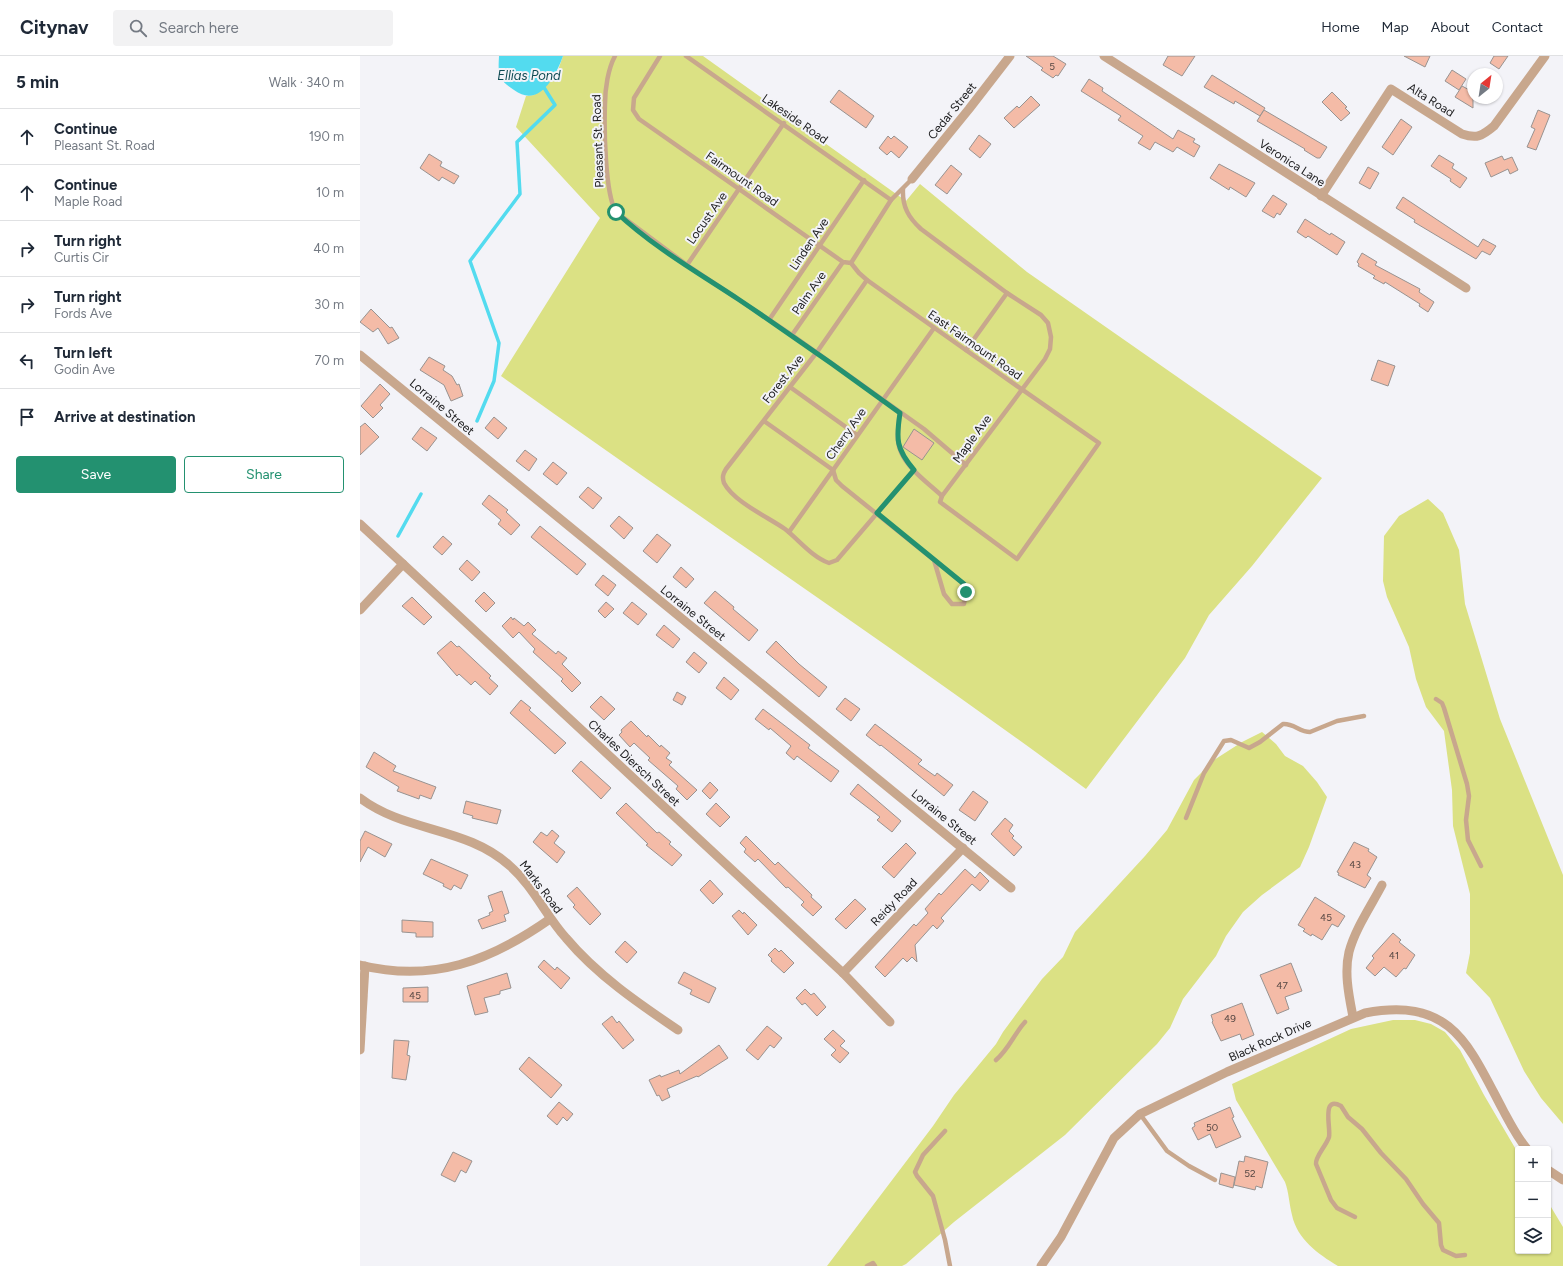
<!DOCTYPE html>
<html lang="en">
<head>
<meta charset="utf-8">
<style>
	:root { --surface:#fff; --page:#f2f2f3; --text:#1f2937; --muted:#747a83; --line:#e0e1e3; --accent:#239170 }
	body { margin:0; font-family:Figtree,sans-serif; background:var(--page); color:var(--text) }
	.controls { position:absolute; right:12px; bottom:12px; display:grid; overflow:hidden; border-radius:4px; box-shadow:0 1px 3px #0004 }
	.controls button { width:36px; height:36px; display:grid; place-items:center; padding:0; border:0; border-bottom:1px solid var(--line); background:var(--surface); color:var(--text); font:20px sans-serif }
	.compass { position:absolute; left:1107px; top:12px; width:36px; height:36px; border-radius:50%; background:var(--surface); box-shadow:0 1px 3px #0004; rotate:30deg }
	.stop { position:absolute; width:12px; height:12px; margin:-9px; border:3px solid #239170; border-radius:50%; background:#fff }
	.stop.end { background:#239170; border-color:#fff; box-shadow:0 1px 4px #0008 }
	.list { margin:0; padding:0; list-style:none }
	h2 { display:flex; justify-content:space-between; align-items:center; height:52px; margin:0; padding:0 16px; font-size:17px }
	h2 small { font-size:13px; font-weight:400; color:var(--muted) }
	.list li { display:grid; grid-template-columns:26px 1fr auto; gap:12px; align-items:center; box-sizing:border-box; height:56px; padding:0 16px; border-top:1px solid var(--line) }
	.list b { display:block; font-size:15px; white-space:nowrap }
	.list p { margin:0; font-size:13px; white-space:nowrap; color:var(--muted) }
	.list em { font-size:13px; font-style:normal; color:var(--muted) }
	.actions { display:flex; gap:8px; padding:12px 16px }
	.actions a { flex:1; padding:9px 0; border:1px solid var(--accent); border-radius:4px; text-align:center; font-size:14px; color:var(--accent) }
	.actions .main { background:var(--accent); color:#fff }
	.icon { flex:none; width:22px; height:22px; fill:none; stroke:currentColor; stroke-width:2; stroke-linecap:round; stroke-linejoin:round }
	.map { position:relative; flex:none; width:1203px; height:1210px; overflow:hidden }
	header { display:flex; align-items:center; gap:24px; box-sizing:border-box; height:56px; padding:0 20px; background:var(--surface); border-bottom:1px solid var(--line) }
	header strong { font-size:19px }
	nav { display:flex; gap:22px; margin-inline-start:auto; font-size:14px }
	.search { width:280px; height:36px; background:var(--page); display:flex; align-items:center; gap:10px; box-sizing:border-box; padding:0 14px; border-radius:4px; color:var(--muted); font-size:15px }
	main { display:flex }
	aside { flex:1; background:var(--surface) }
	.map>svg:first-child { display:block }
	.green { fill:#dbe184 }
	.water { fill:#53dbef }
	.lines { fill:none; stroke-linecap:round; stroke-linejoin:round }
	.stream { stroke:#53dbef; stroke-width:3.5 }
	.building { fill:#f4bba7; stroke:#989391 }
	.service { stroke:#c8a78d; stroke-width:4.5 }
	.minor { stroke:#c8a78d; stroke-width:9 }
	.route { stroke:#239170; stroke-width:5 }
	.labels { text-anchor:middle; dominant-baseline:central; stroke-width:4; stroke-linejoin:round; paint-order:stroke }
	.number-label { font-size:10px; fill:#554743 }
	.street-label { font-size:12px; fill:#202022; stroke:#f3f3f8 }
	.water-label { font-size:13px; font-style:italic; fill:#0c4952; stroke:#f3f3f8 }
</style>
</head>
<body>
<header>
<strong>Citynav</strong>
<div class="search"><svg class="icon" aria-label="search" viewBox="0 0 24 24"><circle cx="10" cy="10" r="6"/><path d="M15 15l6 6"/></svg>Search here</div>
<nav><a>Home</a><a>Map</a><a>About</a><a>Contact</a></nav>
</header>
<main>
<aside>
<h2>5 min<small>Walk · 340 m</small></h2>
<ul class="list">
<li><svg class="icon" aria-label="ahead" viewBox="0 0 24 24"><path d="M12 20V5M6 11l6-6 6 6"/></svg><div><b>Continue</b><p>Pleasant St. Road</p></div><em>190 m</em></li>
<li><svg class="icon" aria-label="ahead" viewBox="0 0 24 24"><path d="M12 20V5M6 11l6-6 6 6"/></svg><div><b>Continue</b><p>Maple Road</p></div><em>10 m</em></li>
<li><svg class="icon" aria-label="right" viewBox="0 0 24 24"><path d="M7 20v-9h11M14 6l5 5-5 5"/></svg><div><b>Turn right</b><p>Curtis Cir</p></div><em>40 m</em></li>
<li><svg class="icon" aria-label="right" viewBox="0 0 24 24"><path d="M7 20v-9h11M14 6l5 5-5 5"/></svg><div><b>Turn right</b><p>Fords Ave</p></div><em>30 m</em></li>
<li><svg class="icon" aria-label="left" viewBox="0 0 24 24"><path d="M17 20v-9H6M10 6l-5 5 5 5"/></svg><div><b>Turn left</b><p>Godin Ave</p></div><em>70 m</em></li>
<li><svg class="icon" aria-label="arrive" viewBox="0 0 24 24"><path d="M6 21V4h12l-3 4 3 4H6"/></svg><div><b>Arrive at destination</b></div></li>
</ul>
<div class="actions"><a class="main">Save</a><a>Share</a></div>
</aside>
<div class="map">
<svg width="1203" height="1210" viewBox="0 0 1203 1210">
	<rect width="100%" height="100%" fill="#f3f3f8"/>
	<g class="green">
		<path d="M203 0H343L546 145 560 128 667 216 962 422 892 510 849 559 825 602 726 733C534 591 335 459 141 320L240 162 156 71 166 40 174 39 198 14Z"/>
		<polygon points="1068,443 1083,457 1099,494 1105,548 1140,663 1203,819 1203,1068 1181,1042 1164,1015 1130,942 1106,917 1110,897 1110,838 1093,770 1092,734 1084,675 1066,651 1056,623 1049,591 1027,541 1023,525 1024,480 1039,460"/>
		<polygon points="902,676 916,688 925,700 943,710 957,726 967,741 949,791 940,811 902,839 883,856 866,880 856,900 823,943 810,972 797,988 705,1079 594,1166 546,1208 542,1210 467,1210 573,1070 594,1039 636,988 643,976 682,923 703,901 715,876 785,800 807,774 834,724 854,704 882,686"/>
		<path d="M1033 964H1055L1071 968 1085 976 1100 994 1124 1039 1158 1097V1195H1188V1146L1203 1171V1210H978C958 1198 937 1183 932 1159 929 1147 929 1137 925 1126L876 1044 872 1028 991 973Z"/>
	</g>
	<path class="water" d="M139 0H203C196 20 179 53 154 34 138 23 138 20 139 0Z"/>
	<g class="lines">
		<g class="stream">
			<polyline points="117,365 134,325 139,287 110,205 160,138 157,86 195,49 183,30"/>
			<polyline points="38,480 61,438"/>
		</g>
	</g>
	<g class="building">
		<polygon points="666,0 693,0 706,8 698,20 696,19 693,22 681,14 683,12"/>
		<polygon points="808,0 835,0 822,20 803,9"/>
		<polygon points="1044,0 1070,0 1065,11"/>
		<polygon points="1134,0 1148,0 1139,13 1130,7"/>
		<polygon points="1092,14 1106,23 1099,34 1085,25"/>
		<polygon points="852,19 905,52 900,60 875,45 874,48 844,31"/>
		<polygon points="729,23 743,32 742,35 813,83 818,74 835,83 833,86 840,90 834,101 817,91 813,96 795,86 790,94 778,87 783,80 758,64 761,60 721,35"/>
		<polygon points="1102,30 1113,36 1113,52 1095,41"/>
		<polygon points="479,34 514,60 506,72 470,46"/>
		<polygon points="972,36 987,51 985,52 990,57 981,65 962,46"/>
		<polygon points="671,40 680,49 654,72 644,62 657,50 659,52"/>
		<polygon points="904,54 967,91 960,102 957,102 944,94 945,93 897,65"/>
		<polygon points="1178,54 1190,59 1176,94 1167,91 1175,73 1171,71"/>
		<polygon points="1041,63 1052,71 1033,99 1022,91"/>
		<polygon points="619,79 631,88 620,102 609,93"/>
		<polygon points="528,80 531,83 534,80 548,91 539,102 531,95 527,99 519,92"/>
		<polygon points="69,98 82,106 80,110 99,120 94,128 82,121 79,125 60,112"/>
		<polygon points="1079,99 1094,108 1092,112 1107,122 1100,132 1090,125 1091,123 1071,110"/>
		<polygon points="1142,100 1144,104 1152,101 1158,114 1150,118 1148,113 1131,121 1125,107"/>
		<polygon points="859,108 895,127 886,141 870,131 869,134 850,122"/>
		<polygon points="591,109 602,118 587,138 575,129"/>
		<polygon points="1008,111 1019,117 1010,133 999,127"/>
		<polygon points="913,139 927,148 920,159 917,157 914,162 902,155"/>
		<polygon points="1043,141 1118,191 1123,183 1136,190 1130,199 1122,195 1116,203 1054,166 1055,164 1036,152"/>
		<polygon points="945,163 970,179 971,177 985,186 977,199 948,180 946,182 937,176"/>
		<polygon points="1002,197 1017,206 1015,209 1060,233 1059,236 1074,246 1068,256 1059,250 1060,248 1025,226 1024,228 1013,222 1015,220 998,210 999,208 997,206"/>
		<polygon points="11,253 30,272 32,271 39,282 28,288 18,272 13,276 0,266"/>
		<polygon points="69,301 85,310 83,314 92,320 97,329 99,328 103,340 91,345 84,329 60,314"/>
		<polygon points="1018,304 1035,310 1028,330 1011,324"/>
		<polygon points="20,328 30,338 20,349 23,352 13,362 1,350"/>
		<polygon points="134,361 147,372 138,383 125,372"/>
		<polygon points="5,367 19,381 0,399 0,371"/>
		<polygon points="61,371 77,382 67,395 52,383"/>
		<polygon points="554,373 574,387 562,404 543,391"/>
		<polygon points="165,394 177,403 169,415 156,405"/>
		<polygon points="193,406 207,417 197,429 183,418"/>
		<polygon points="228,431 242,442 233,453 219,441"/>
		<polygon points="129,439 148,454 146,456 160,469 151,479 138,468 141,464 122,448"/>
		<polygon points="259,460 273,472 264,483 250,470"/>
		<polygon points="180,470 226,508 217,519 171,481"/>
		<polygon points="297,478 311,489 297,507 283,495"/>
		<polygon points="83,480 92,488 82,499 73,491"/>
		<polygon points="107,504 120,516 112,525 99,513"/>
		<polygon points="321,511 334,523 326,532 313,521"/>
		<polygon points="243,519 256,529 248,540 235,529"/>
		<polygon points="355,535 374,551 373,553 398,574 389,585 344,547"/>
		<polygon points="124,536 135,547 126,556 115,545"/>
		<polygon points="52,541 72,561 64,569 42,550"/>
		<polygon points="246,546 254,553 245,562 238,555"/>
		<polygon points="272,546 287,558 278,569 263,557"/>
		<polygon points="151,561 153,564 154,562 164,570 168,566 176,574 172,578 196,598 198,595 207,602 202,608 221,627 212,636 201,625 203,623 173,596 175,593 159,576 153,582 142,570"/>
		<polygon points="304,569 320,583 313,592 296,579"/>
		<polygon points="91,585 97,591 99,590 131,620 129,622 138,630 130,639 115,625 111,629 99,618 97,620 77,597"/>
		<polygon points="416,585 439,608 467,631 459,641 406,596"/>
		<polygon points="334,596 347,607 339,617 326,606"/>
		<polygon points="364,621 379,634 371,644 356,632"/>
		<polygon points="317,636 326,641 322,649 313,644"/>
		<polygon points="241,640 255,653 244,664 230,651"/>
		<polygon points="485,642 500,653 491,665 476,653"/>
		<polygon points="161,644 171,652 169,654 206,687 195,698 150,657"/>
		<polygon points="403,653 450,689 448,692 479,715 471,726 437,700 434,704 426,697 431,690 410,672 409,674 395,663"/>
		<polygon points="271,665 287,681 288,679 300,691 301,689 310,697 306,702 312,706 309,709 337,734 327,744 316,733 318,730 288,704 290,702 274,687 270,691 259,679 262,676 261,674"/>
		<polygon points="515,668 562,704 558,708 575,720 577,717 593,729 584,740 521,689 520,690 506,679"/>
		<polygon points="14,696 36,710 33,715 76,731 71,743 60,739 59,743 37,735 39,731 6,711"/>
		<polygon points="221,705 251,732 241,743 212,715"/>
		<polygon points="350,726 358,734 350,743 342,735"/>
		<polygon points="498,728 541,765 532,776 517,764 520,761 490,738"/>
		<polygon points="613,735 628,746 615,765 599,754"/>
		<polygon points="106,745 141,754 137,768 112,762 113,760 103,757"/>
		<polygon points="266,747 297,777 299,776 311,786 309,788 322,799 312,810 286,789 288,788 256,757"/>
		<polygon points="356,747 370,761 360,771 346,758"/>
		<polygon points="645,762 653,769 649,775 654,780 652,782 662,791 654,800 631,778"/>
		<polygon points="192,774 199,780 194,787 205,796 197,807 173,786 181,776 187,780"/>
		<polygon points="5,775 32,788 25,801 8,791 0,806 0,785"/>
		<polygon points="386,780 415,809 418,806 452,839 451,841 462,851 453,860 441,849 444,846 428,831 426,832 398,803 395,806 384,796 386,793 380,787"/>
		<polygon points="994,786 1009,793 1008,795 1017,801 1007,819 1011,822 1005,832 978,819 979,817 977,816"/>
		<polygon points="546,787 556,797 534,822 522,811"/>
		<polygon points="71,803 108,819 101,833 94,829 91,834 83,830 84,828 63,818"/>
		<polygon points="605,813 615,822 620,816 629,825 620,835 612,828 581,862 584,865 577,873 573,869 555,889 557,906 552,901 547,906 543,902 525,921 515,911 554,868 556,870 568,857 565,853 579,837 581,839"/>
		<polygon points="350,824 363,838 353,848 340,834"/>
		<polygon points="217,831 241,858 230,869 213,851 215,849 207,840"/>
		<polygon points="142,835 149,857 144,859 146,865 122,873 118,864 130,859 129,857 133,855 128,840"/>
		<polygon points="955,841 985,860 978,871 972,868 962,884 952,878 951,880 943,875 945,873 938,869"/>
		<polygon points="495,843 506,853 486,873 475,863"/>
		<polygon points="379,854 383,858 384,856 397,869 388,879 372,860"/>
		<polygon points="42,864 73,866 73,881 56,881 56,877 42,876"/>
		<polygon points="1033,877 1041,884 1039,886 1055,899 1046,913 1044,912 1036,921 1024,911 1015,920 1006,912 1014,902 1012,900"/>
		<polygon points="265,885 277,896 267,907 255,896"/>
		<polygon points="415,892 419,896 421,894 434,907 424,917 411,905 412,903 408,899"/>
		<polygon points="184,904 195,914 197,911 210,922 201,933 178,911"/>
		<polygon points="931,907 942,935 925,941 929,953 917,958 900,919"/>
		<polygon points="324,916 356,932 349,947 330,938 332,934 318,927"/>
		<polygon points="147,917 151,932 140,935 140,938 124,942 128,956 115,959 107,930"/>
		<polygon points="68,931 68,946 43,946 43,932"/>
		<polygon points="445,933 451,939 454,937 466,951 457,960 445,947 442,949 436,942"/>
		<polygon points="882,947 894,979 882,984 880,978 861,985 852,966 853,965 851,959"/>
		<polygon points="252,960 257,967 259,965 274,984 263,993 242,968"/>
		<polygon points="407,970 422,982 414,992 410,989 398,1004 386,994"/>
		<polygon points="473,974 485,985 480,990 489,997 480,1007 471,999 476,994 464,983"/>
		<polygon points="34,984 49,985 47,999 50,1000 46,1024 32,1022"/>
		<polygon points="359,989 368,1002 338,1021 337,1020 307,1033 310,1041 302,1045 299,1039 297,1040 289,1024 300,1019 301,1021 319,1014 320,1018"/>
		<polygon points="169,1001 202,1029 191,1042 159,1013"/>
		<polygon points="199,1046 213,1058 207,1065 203,1061 197,1069 187,1060"/>
		<polygon points="870,1051 874,1061 872,1062 881,1081 856,1092 850,1078 838,1084 832,1072 835,1070 834,1067"/>
		<polygon points="93,1096 112,1105 106,1117 101,1114 95,1126 81,1119"/>
		<polygon points="885,1100 908,1106 902,1132 896,1130 895,1134 874,1129 879,1105 884,1106"/>
		<polygon points="861,1117 875,1121 873,1132 859,1128"/>
	</g>
	<g class="lines">
		<g class="service">
			<path d="M255 0C248 13 245 33 245 48 244 72 245 138 256 156L327 209 432 279 564 373 606 409"/>
			<path d="M300 0 274 42 273 54 279 63 483 206 491 207 499 217 507 224C584 279 661 333 739 387L657 503 580 446 582 440 685 303 690 293 691 281 688 267 681 259 647 237 561 173C549 162 542 151 543 133"/>
			<polyline points="326,0 531,144"/>
			<polyline points="491,207 531,144 552,123"/>
			<polyline points="327,209 424,67"/>
			<path d="M507 224 457 296 366 413C363 418 362 421 364 427 374 446 408 461 425 473 439 484 452 501 469 507L477 504 554 414"/>
			<polyline points="409,264 504,124"/>
			<polyline points="432,279 483,206"/>
			<polyline points="606,294 647,237"/>
			<polyline points="430,331 497,379"/>
			<path d="M540 357C539 366 537 375 538 385 540 408 566 425 582 440"/>
			<polyline points="404,365 473,414"/>
			<polyline points="473,414 476,424 482,430 604,528 606,536 604,548 592,548 584,538 574,504"/>
			<polyline points="429,476 574,272"/>
			<polyline points="1076,643 1082,647 1084,652 1107,728 1109,740 1106,764 1108,784 1121,810"/>
			<path d="M826 762 844 717 864 685 871 684 889 692 900 686 923 668C933 667 940 676 950 676L977 665 1004 660"/>
			<path d="M636 1004C649 993 654 978 665 966"/>
			<polyline points="780,1058 807,1095 829,1110 855,1124"/>
			<polyline points="585,1075 563,1099 555,1116 557,1120 573,1140 585,1184 590,1210"/>
			<path d="M995 1161 977 1152 971 1144 956 1108C955 1101 966 1090 969 1081 971 1072 961 1039 981 1050L988 1061 1002 1073 1021 1097 1046 1123 1063 1148 1079 1167 1081 1189 1083 1194 1096 1200 1105 1199"/>
			<polyline points="507,1210 513,1207 515,1210"/>
		</g>
		<g class="minor">
			<polyline points="744,0 1106,232"/>
			<polyline points="552,123 609,53 650,0"/>
			<path d="M961 140 1031 33 1102 78C1117 83 1122 80 1134 70L1185 0"/>
			<polyline points="0,299 651,832"/>
			<polyline points="0,468 483,917 530,966"/>
			<polyline points="0,554 43,508"/>
			<path d="M0 742C46 777 106 770 150 810 173 830 186 860 206 882 237 919 278 947 318 974"/>
			<path d="M0 909C73 927 130 905 190 863"/>
			<polyline points="483,917 603,792"/>
			<path d="M993 961C989 940 984 917 989 896 995 873 1011 850 1022 829"/>
			<polyline points="0,994 5,910"/>
			<polyline points="1188,1114 1203,1124"/>
			<path d="M681 1210 701 1181 754 1082 780 1058 867 1016 1005 957C1092 941 1108 988 1143 1054 1150 1067 1157 1081 1167 1093"/>
		</g>
	</g>
	<g class="lines">
		<path class="route" d="M256 156C292 190 337 216 378 243 433 280 487 318 540 357 536 383 536 393 554 414L517 457 604 528 606 536"/>
	</g>
	<g class="labels">
		<g class="number-label">
			<text x="692" y="10">5</text>
			<text x="995" y="808">43</text>
			<text x="966" y="861">45</text>
			<text x="1034" y="899">41</text>
			<text x="922" y="929">47</text>
			<text x="55" y="939">45</text>
			<text x="870" y="962">49</text>
			<text x="852" y="1071">50</text>
			<text x="890" y="1117">52</text>
		</g>
		<g class="street-label">
			<text transform="translate(1071 44) rotate(32)">Alta Road</text>
			<text transform="translate(592 55) rotate(-51)">Cedar Street</text>
			<text transform="translate(435 63) rotate(35)">Lakeside Road</text>
			<text transform="translate(238 85) rotate(-92)">Pleasant St. Road</text>
			<text transform="translate(932 107) rotate(33)">Veronica Lane</text>
			<text transform="translate(382 123) rotate(35)">Fairmount Road</text>
			<text transform="translate(347 162) rotate(-55)">Locust Ave</text>
			<text transform="translate(449 188) rotate(-56)">Linden Ave</text>
			<text transform="translate(449 237) rotate(-55)">Palm Ave</text>
			<text transform="translate(615 289) rotate(35)">East Fairmount Road</text>
			<text transform="translate(423 323) rotate(-52)">Forest Ave</text>
			<text transform="translate(82 351) rotate(40)">Lorraine Street</text>
			<text transform="translate(486 378) rotate(-55)">Cherry Ave</text>
			<text transform="translate(612 383) rotate(-54)">Maple Ave</text>
			<text transform="translate(333 557) rotate(39)">Lorraine Street</text>
			<text transform="translate(274 707) rotate(43)">Charles Diersch Street</text>
			<text transform="translate(584 761) rotate(39)">Lorraine Street</text>
			<text transform="translate(181 831) rotate(53)">Marks Road</text>
			<text transform="translate(534 846) rotate(-46)">Reidy Road</text>
			<text transform="translate(910 984) rotate(-24)">Black Rock Drive</text>
		</g>
		<g class="water-label">
			<text x="169" y="19">Ellias Pond</text>
		</g>
	</g>
</svg>
<div class="controls">
<button>+</button>
<button>−</button>
<button><svg class="icon" aria-label="layers" viewBox="0 0 24 24"><path d="M12 4l9 5-9 5-9-5zM3 14l9 5 9-5"/></svg></button>
</div>
<svg class="compass" viewBox="-18 -18 36 36"><path d="M0-13l5 13h-10z" fill="#e53935"/><path d="M0 13l5-13h-10z" fill="#747a83"/></svg>
<div class="stop" style="left:256px;top:156px"></div>
<div class="stop end" style="left:606px;top:536px"></div>
</div>
</main>
</body>
</html>
